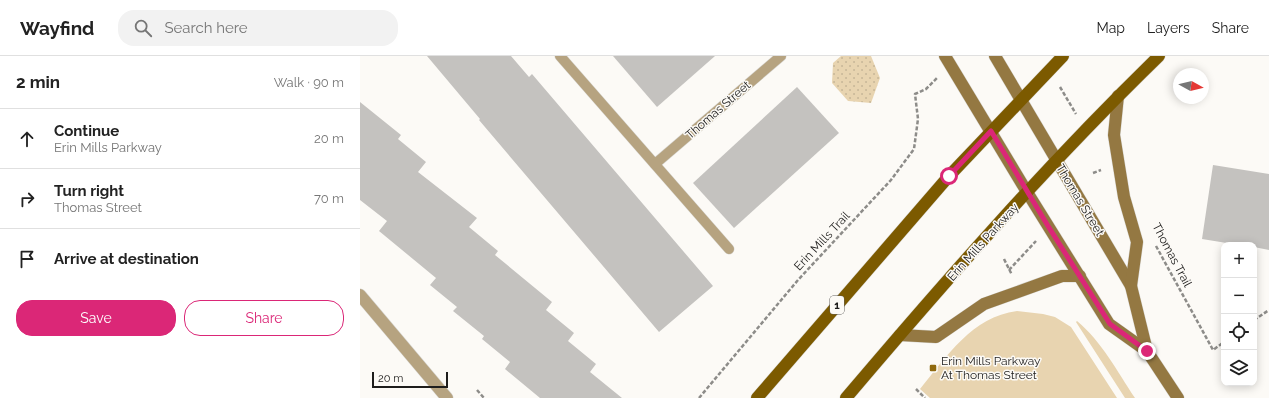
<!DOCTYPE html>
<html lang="en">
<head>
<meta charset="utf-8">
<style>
	:root { --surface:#fff; --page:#f2f2f2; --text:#222; --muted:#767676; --line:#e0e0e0; --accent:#db2777 }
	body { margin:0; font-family:Raleway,sans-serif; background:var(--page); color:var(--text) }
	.controls { position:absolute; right:12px; bottom:12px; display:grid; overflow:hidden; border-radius:8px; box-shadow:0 2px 10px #0003 }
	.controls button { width:36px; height:36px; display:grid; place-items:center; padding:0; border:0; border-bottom:1px solid var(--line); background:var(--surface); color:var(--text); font:20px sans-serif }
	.compass { position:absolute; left:813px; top:12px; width:36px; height:36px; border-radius:50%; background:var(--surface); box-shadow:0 2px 10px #0003; rotate:98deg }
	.scale { position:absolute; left:12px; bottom:10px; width:76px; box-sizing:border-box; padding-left:4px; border:2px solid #1e1d1c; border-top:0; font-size:11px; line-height:14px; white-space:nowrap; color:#1e1d1c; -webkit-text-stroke:3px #fcfaf6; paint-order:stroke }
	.stop { position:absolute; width:12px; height:12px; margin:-9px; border:3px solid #db2777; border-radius:50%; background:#fff }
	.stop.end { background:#db2777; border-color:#fff; box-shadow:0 1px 4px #0008 }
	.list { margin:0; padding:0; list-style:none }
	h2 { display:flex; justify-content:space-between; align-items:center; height:52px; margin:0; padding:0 16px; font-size:17px }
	h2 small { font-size:13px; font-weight:400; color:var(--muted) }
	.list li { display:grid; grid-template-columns:26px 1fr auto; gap:12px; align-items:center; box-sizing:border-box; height:60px; padding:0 16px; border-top:1px solid var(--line) }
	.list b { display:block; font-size:15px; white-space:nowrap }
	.list p { margin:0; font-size:13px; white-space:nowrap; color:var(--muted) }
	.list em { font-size:13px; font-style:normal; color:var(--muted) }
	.actions { display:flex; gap:8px; padding:12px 16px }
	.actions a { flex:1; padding:9px 0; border:1px solid var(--accent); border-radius:16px; text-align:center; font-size:14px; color:var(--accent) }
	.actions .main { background:var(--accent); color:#fff }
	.icon { flex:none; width:22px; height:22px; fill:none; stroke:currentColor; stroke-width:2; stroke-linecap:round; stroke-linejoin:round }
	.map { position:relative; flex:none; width:909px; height:342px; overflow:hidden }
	header { display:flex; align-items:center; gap:24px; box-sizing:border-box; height:56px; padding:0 20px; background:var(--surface); border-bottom:1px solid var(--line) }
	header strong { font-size:19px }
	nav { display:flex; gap:22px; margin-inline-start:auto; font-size:14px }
	.search { width:280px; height:36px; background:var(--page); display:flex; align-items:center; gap:10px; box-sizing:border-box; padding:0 14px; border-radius:16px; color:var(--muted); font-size:15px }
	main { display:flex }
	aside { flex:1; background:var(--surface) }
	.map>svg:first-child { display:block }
	.grass { fill:#e8d4b0 }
	.park { fill:url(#park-dots) }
	.building { fill:#c4c2bf }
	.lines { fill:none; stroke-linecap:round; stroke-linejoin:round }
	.lane-casing { stroke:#d8d7d3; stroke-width:11 }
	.street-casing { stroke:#d8d7d3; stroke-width:13 }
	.secondary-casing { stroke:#d8d7d3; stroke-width:13 }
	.primary-casing { stroke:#d8d7d3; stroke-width:13 }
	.path { stroke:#8d8c89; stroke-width:2.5; stroke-dasharray:4 2; stroke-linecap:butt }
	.lane { stroke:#b6a380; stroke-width:10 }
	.street { stroke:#b6a380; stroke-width:12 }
	.secondary { stroke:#947842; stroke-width:12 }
	.primary { stroke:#7c5a00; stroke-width:12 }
	.route { stroke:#db2777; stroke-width:5 }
	.poi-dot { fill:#8f690e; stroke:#fcfaf6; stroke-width:1.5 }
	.labels { text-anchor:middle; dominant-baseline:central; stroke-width:3; stroke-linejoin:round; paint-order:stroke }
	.shield { fill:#fcfaf6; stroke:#615f5d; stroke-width:1 }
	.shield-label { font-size:11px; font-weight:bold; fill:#1e1d1c }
	.street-label { font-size:12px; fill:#1e1d1c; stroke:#fcfaf6 }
	.poi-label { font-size:12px; fill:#1e1d1c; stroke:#fcfaf6; text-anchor:start }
</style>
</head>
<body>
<header>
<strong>Wayfind</strong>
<div class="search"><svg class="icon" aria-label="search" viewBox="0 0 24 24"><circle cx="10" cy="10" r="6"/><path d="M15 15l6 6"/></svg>Search here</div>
<nav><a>Map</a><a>Layers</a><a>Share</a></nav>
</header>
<main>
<aside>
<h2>2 min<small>Walk · 90 m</small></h2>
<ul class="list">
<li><svg class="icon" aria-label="ahead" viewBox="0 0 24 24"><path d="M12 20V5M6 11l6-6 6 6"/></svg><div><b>Continue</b><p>Erin Mills Parkway</p></div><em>20 m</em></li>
<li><svg class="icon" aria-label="right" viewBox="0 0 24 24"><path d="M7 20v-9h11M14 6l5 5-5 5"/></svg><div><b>Turn right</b><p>Thomas Street</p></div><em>70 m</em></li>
<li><svg class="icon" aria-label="arrive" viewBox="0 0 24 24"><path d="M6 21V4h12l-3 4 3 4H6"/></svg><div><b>Arrive at destination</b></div></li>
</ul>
<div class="actions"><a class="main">Save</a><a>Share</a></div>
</aside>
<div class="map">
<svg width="909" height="342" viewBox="0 0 909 342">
	<defs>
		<pattern id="park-dots" width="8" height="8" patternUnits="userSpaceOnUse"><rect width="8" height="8" fill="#e8d4b0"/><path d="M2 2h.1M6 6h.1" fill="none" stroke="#c7b697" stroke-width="1.8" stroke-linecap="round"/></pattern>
	</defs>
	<rect width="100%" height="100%" fill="#fcfaf6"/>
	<g class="grass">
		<path d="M657 255 683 258 695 261 711 271 757 342H570L560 333C587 300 612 261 657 255Z"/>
		<path d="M717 265C742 286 757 315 775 342H765L716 266Z"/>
	</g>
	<polygon class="park" points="481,0 511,0 520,22 511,47 488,45 472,27 473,7"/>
	<g class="building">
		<polygon points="67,0 151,0 169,21 172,18 353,230 299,276 119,64 120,63"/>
		<polygon points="253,0 355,0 297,51"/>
		<polygon points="437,31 479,77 374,172 333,127"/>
		<polygon points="0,46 41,79 38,83 66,106 58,116 117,162 109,171 138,195 135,199 192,246 186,254 214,277 208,285 236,308 230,316 262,342 180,342 145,313 150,306 122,283 124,280 93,255 97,251 70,229 76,222 19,175 27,165 0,144"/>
		<polygon points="853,109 909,118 909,194 894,191 894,189 879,189 842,183"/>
	</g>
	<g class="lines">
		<defs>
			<g id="lane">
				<polyline points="200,0 369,193"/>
				<polyline points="295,108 421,0"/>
			</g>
			<polyline id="street" points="0,239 87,342"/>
			<g id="secondary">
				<polyline points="585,0 667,136 749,268 787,295"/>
				<polyline points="635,0 771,230 787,295 818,342"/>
				<polyline points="758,40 754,79 764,141 777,186 771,230"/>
				<polyline points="540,279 576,281 624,248 702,220 720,220"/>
			</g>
			<g id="primary">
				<polyline points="397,342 589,120 703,0"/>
				<path d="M486 342C586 224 688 108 799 0"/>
			</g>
		</defs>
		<use href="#lane" class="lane-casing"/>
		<use href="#street" class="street-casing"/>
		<use href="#secondary" class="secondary-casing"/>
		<use href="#primary" class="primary-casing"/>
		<g class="path">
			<polyline points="700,31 716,58"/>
			<polyline points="733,117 741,114"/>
			<polyline points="796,190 853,294 864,286"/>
			<polyline points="644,203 652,219"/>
			<polyline points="649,214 676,185"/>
			<polyline points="894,264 909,254"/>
			<polyline points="556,333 565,342"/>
			<polyline points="117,334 124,342"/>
			<polyline points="339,342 438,224 531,124 554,93 558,63 555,38 566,33 577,22"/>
		</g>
		<use href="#lane" class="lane"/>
		<use href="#street" class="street"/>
		<use href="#secondary" class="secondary"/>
		<use href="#primary" class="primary"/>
	</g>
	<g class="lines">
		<polyline class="route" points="589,120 631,75 688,170 750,268 787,295"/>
	</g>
	<rect class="poi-dot" x="569" y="308" width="8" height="8" rx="2"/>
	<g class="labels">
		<rect class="shield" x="470" y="240" width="14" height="18" rx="3"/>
		<g class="shield-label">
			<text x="477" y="249">1</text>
		</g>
		<g class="street-label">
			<text transform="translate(358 54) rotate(-41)">Thomas Street</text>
			<text transform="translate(720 144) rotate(59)">Thomas Street</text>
			<text transform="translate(462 185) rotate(-47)">Erin Mills Trail</text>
			<text transform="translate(623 186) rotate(-48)">Erin Mills Parkway</text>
			<text transform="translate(812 199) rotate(62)">Thomas Trail</text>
		</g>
		<g class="poi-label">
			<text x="581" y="305">Erin Mills Parkway<tspan x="581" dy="14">At Thomas Street</tspan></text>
		</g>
	</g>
</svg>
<div class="controls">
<button>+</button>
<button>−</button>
<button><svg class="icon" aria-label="locate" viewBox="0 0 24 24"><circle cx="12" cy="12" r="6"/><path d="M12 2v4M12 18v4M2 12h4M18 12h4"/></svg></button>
<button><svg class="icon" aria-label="layers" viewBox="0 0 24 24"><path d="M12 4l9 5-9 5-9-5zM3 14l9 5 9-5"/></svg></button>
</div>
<svg class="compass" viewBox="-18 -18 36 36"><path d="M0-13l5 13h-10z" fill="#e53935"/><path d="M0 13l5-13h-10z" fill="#767676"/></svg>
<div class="scale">20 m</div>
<div class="stop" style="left:589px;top:120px"></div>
<div class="stop end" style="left:787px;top:295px"></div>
</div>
</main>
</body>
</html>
